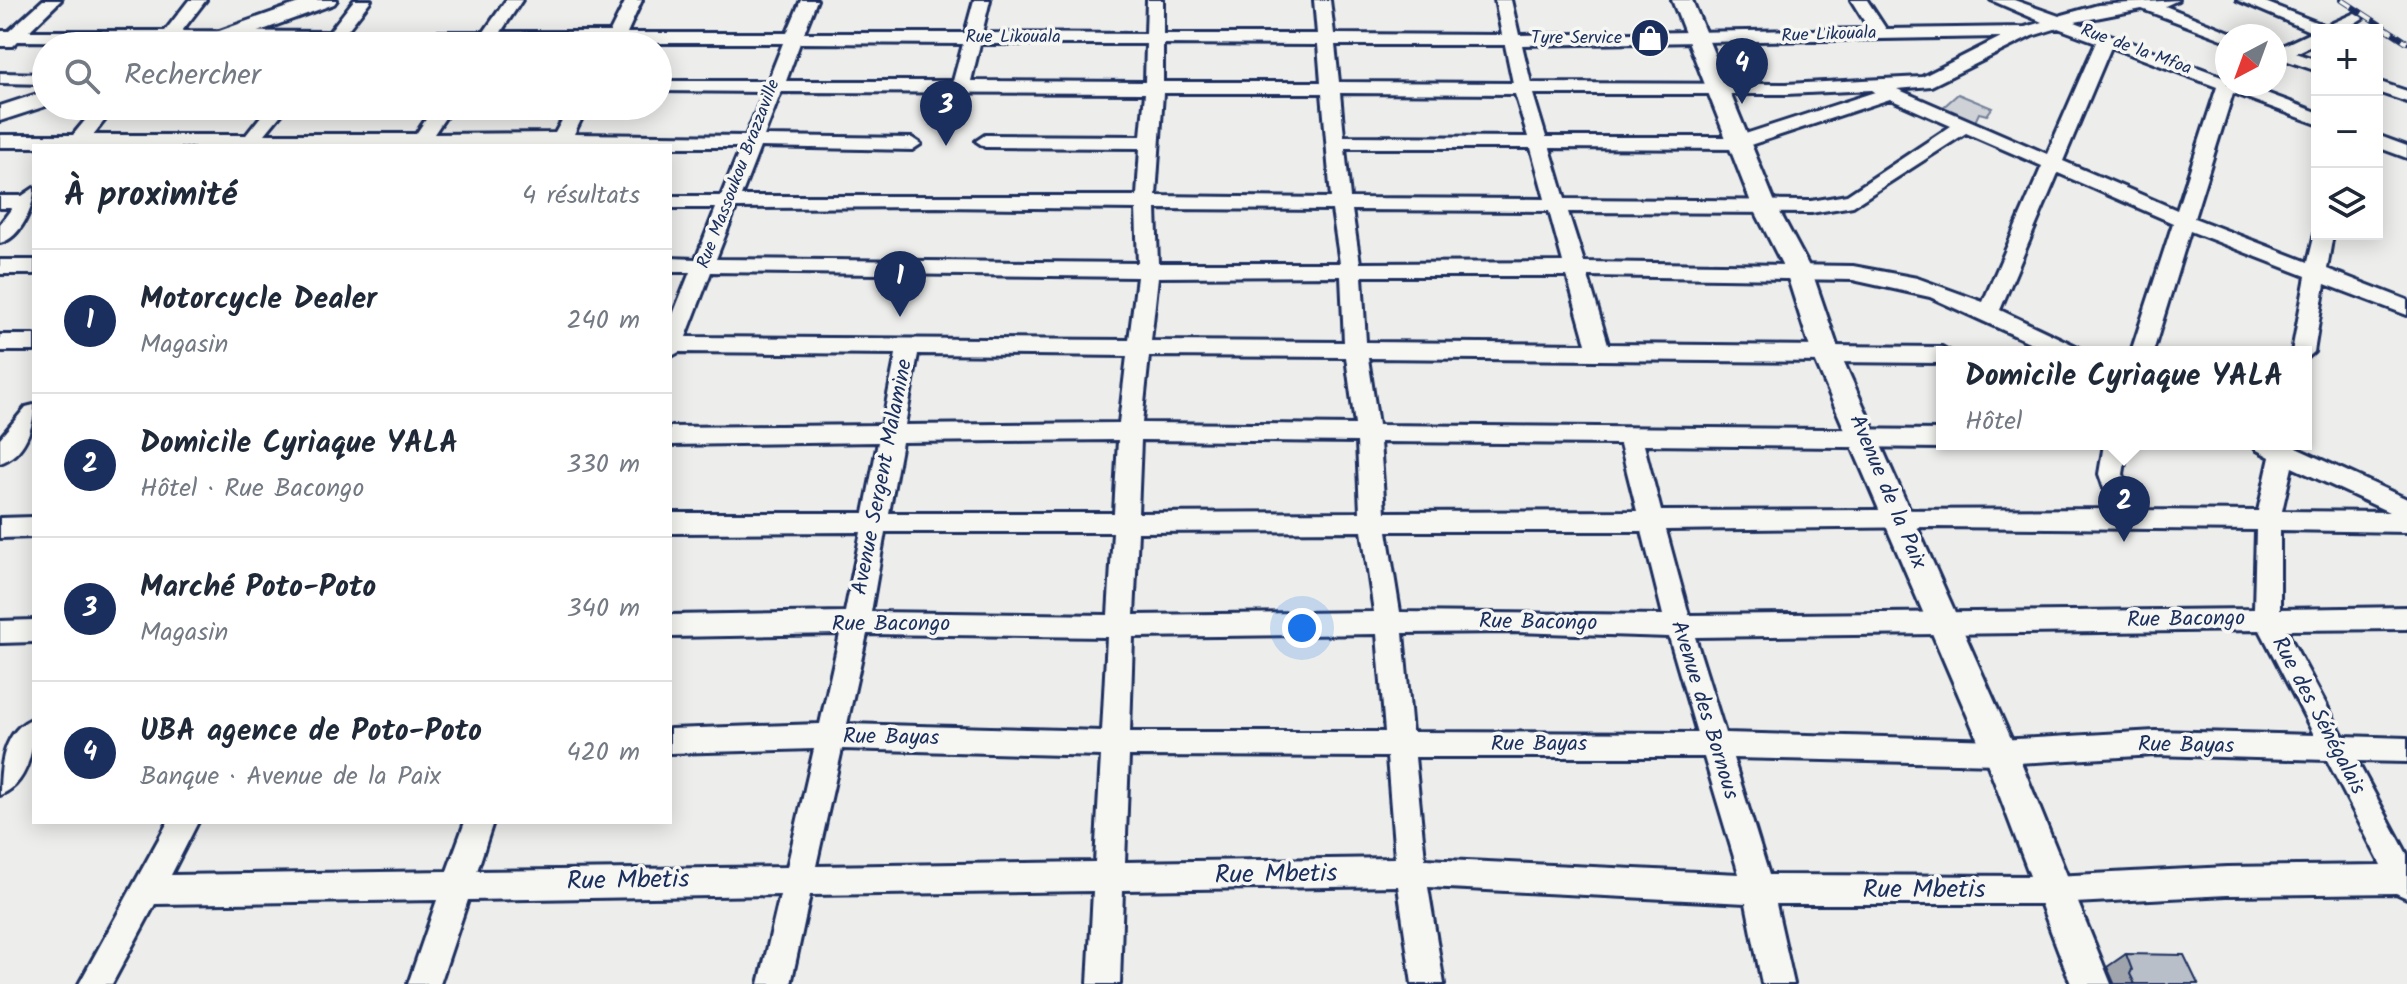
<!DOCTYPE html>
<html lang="fr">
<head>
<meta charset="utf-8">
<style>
	:root { --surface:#fff; --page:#f6f6f7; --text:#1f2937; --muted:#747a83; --line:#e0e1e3; --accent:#1b2f5e }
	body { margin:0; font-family:Kalam,sans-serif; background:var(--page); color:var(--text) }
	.controls { position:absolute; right:24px; top:24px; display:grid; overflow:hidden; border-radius:0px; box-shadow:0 4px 20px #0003 }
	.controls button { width:72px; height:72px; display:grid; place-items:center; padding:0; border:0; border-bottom:2px solid var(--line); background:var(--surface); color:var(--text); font:40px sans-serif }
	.compass { position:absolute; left:2215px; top:24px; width:72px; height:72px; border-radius:50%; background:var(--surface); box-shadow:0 4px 20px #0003; rotate:221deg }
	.you { position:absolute; left:1302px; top:628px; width:28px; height:28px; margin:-20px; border:6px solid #fff; border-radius:50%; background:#1a73e8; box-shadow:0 0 0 12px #1a73e833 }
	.badge { display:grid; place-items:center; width:52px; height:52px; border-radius:50%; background:var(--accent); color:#fff; font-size:26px; font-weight:700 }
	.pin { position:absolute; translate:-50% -66px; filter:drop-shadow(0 2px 4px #0008) }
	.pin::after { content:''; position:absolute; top:42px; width:28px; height:24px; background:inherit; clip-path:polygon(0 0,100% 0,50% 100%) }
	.popup { position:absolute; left:1936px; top:346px; width:376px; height:104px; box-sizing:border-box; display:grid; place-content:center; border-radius:0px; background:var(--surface); filter:drop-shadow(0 2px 6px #0005); font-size:26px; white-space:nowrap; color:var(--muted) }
	.popup b { font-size:30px; color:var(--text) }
	.popup::after { content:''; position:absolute; left:50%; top:100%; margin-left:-16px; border:16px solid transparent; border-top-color:var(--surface) }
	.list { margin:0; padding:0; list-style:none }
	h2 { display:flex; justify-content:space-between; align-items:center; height:104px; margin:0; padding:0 32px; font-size:34px }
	h2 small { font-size:26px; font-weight:400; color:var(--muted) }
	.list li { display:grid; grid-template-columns:52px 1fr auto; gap:24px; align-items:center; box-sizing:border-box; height:144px; padding:0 32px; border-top:2px solid var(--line) }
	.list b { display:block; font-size:30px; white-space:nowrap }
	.list p { margin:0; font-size:26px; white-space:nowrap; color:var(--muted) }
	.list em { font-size:26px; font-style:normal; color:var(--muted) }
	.icon { flex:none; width:44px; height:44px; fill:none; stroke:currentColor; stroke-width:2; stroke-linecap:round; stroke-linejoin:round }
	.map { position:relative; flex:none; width:2407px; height:984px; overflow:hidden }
	.search { position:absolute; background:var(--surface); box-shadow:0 4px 20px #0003; left:32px; top:32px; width:640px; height:88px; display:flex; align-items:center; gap:20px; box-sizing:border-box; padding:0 28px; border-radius:44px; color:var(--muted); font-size:30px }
	.panel { position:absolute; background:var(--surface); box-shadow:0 4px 20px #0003; left:32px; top:144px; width:640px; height:680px; border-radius:0px }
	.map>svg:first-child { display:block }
	.green { fill:#ced2d7; stroke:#74809a; stroke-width:2 }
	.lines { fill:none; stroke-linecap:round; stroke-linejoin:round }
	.minor-casing { stroke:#1b2f5e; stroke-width:6 }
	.major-casing { stroke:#1b2f5e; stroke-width:6 }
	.minor { fill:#f6f6f2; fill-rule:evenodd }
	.major { fill:#f6f6f2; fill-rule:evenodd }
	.rail-casing { stroke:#1b2f5e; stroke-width:6 }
	.rail { stroke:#f6f6f2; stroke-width:4; stroke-dasharray:12; stroke-linecap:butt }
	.wall { fill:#9fa4ac; stroke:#1b2f5e; stroke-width:2 }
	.building { fill:#b9bfc8; stroke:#1b2f5e; stroke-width:2 }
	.labels { text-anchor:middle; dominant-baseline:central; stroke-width:7; stroke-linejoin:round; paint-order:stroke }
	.far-street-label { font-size:18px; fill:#1b2f5e; stroke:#f6f6f2 }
	.far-poi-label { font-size:18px; fill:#1b2f5e; stroke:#f6f6f2; text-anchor:end }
	.street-label { font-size:22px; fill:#1b2f5e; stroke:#f6f6f2 }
	.near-street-label { font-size:26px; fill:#1b2f5e; stroke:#f6f6f2 }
</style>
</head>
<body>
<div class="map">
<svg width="2407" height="984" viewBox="0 0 2407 984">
	<rect width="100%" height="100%" fill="#edeeec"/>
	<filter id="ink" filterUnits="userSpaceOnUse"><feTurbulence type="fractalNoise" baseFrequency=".0125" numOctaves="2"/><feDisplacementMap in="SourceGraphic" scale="16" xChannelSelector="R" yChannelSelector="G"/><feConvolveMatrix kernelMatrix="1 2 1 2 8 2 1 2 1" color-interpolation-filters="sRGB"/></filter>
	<g filter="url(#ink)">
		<polygon class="green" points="1958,94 1992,108 1987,115 1979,113 1974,124 1940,110"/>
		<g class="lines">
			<defs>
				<g id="minor">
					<path d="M43 0H61L29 31H165L189 0H206L182 31 329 32 354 0H371L346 32H484L506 0H522L501 32H610L626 0H642L627 33H787L801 0H817L804 33H965L974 0H990L982 33 1146 34 1147 0H1163V34H1317L1314 0H1330L1334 34 1502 35 1495 0H1511L1519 35 1869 29 1851 0H1867L1886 29 2025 27 2042 22 1991 0H2014L2059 16 2098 5 2178 0 2165 6 2240 36H2227L2225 40 2142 9 2075 22 2227 78V84H2242L2317 112V124L2233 93 2194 218 2308 262 2316 229 2317 234H2333L2327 269 2407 300V315L2325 284 2314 352 2306 359V352H2292L2306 276 2190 231 2153 352H2131L2173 223 2058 173 2000 310 2078 347 2081 352H2051L1930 297 1853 280 1588 276 1608 344 1942 347 1951 352H1942V363L1368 358 1378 425 1942 430V444H1951L1942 448 1644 445 1661 511 2111 509 2099 474 2104 444H2128L2123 474 2135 510 2258 511 2270 457 2257 450 2253 444H2297L2296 448 2407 499V532L2280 530V609L2407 607V629L2286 630 2343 736 2407 738V762L2357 761 2407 854V898L2396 893 2227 895 2055 904H1776L1794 984H1762L1746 903 1428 887 1444 984H1412L1398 886 1123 890 1120 984H1088L1093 891 810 895 791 984H759L780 895 468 900 440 984H408L437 900 155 904 112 984H79L168 822H198L171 875 447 871 465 822H493L477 871 787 867 814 749 670 753V729L820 724 840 634 670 637V615L845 612 861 532 670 533V513H864L878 442 670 445V427L882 425 896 354 679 352 670 357V322L690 272H670V258L696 259 716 208H670V196H721L741 147H0V135H73L97 106H116L93 135H246L269 106H288L265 134H416L435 106H453L434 134 555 133 570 106H588L574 134 746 136 764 92 658 91V81H768L783 43H622L621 46H603L605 43 494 42 492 46H476L477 42H338L335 46H319L320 42H174L171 46H153L157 42 18 41 13 46H1L0 31H9ZM2058 28 2096 42 2047 154 1897 89 1931 86 2032 36ZM2001 37 1922 77 1786 84 1531 83 1522 45ZM800 43 963 44 953 81H786ZM980 44H1146L1145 82 971 81ZM1163 44 1318 45 1321 82H1163ZM1335 45H1505L1513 83 1339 82ZM2111 47 2217 87 2177 210 2063 161ZM1872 90 1875 92 1736 137H1546L1533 94H1786ZM781 92 1145 93 1141 136 985 135 976 141 985 147 1140 148 1137 196H741L760 147 912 150 921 144 912 138 764 136ZM1163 93H1322L1331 198 1156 196ZM1340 93 1515 94 1528 137 1344 136ZM1890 99 1951 126 1847 195 1811 201 1565 199 1550 148 1738 149ZM1966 133 2042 166 1983 302 1917 278 1853 266 1584 262 1568 212 1811 213 1853 206ZM1345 148H1531L1545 199 1350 198ZM937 207 1136 209 1138 263 716 259 736 208ZM1156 209 1332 210 1340 263H1158ZM1352 210 1549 211 1563 262 1360 263ZM711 272 1137 277 1129 340 686 337ZM1341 276 1344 342 1151 341 1158 277ZM1362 276H1567L1586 344 1366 342ZM918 354 1127 356 1119 423 905 425ZM1149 356 1346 357 1355 425 1142 423ZM1118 440 1114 513H889L902 442ZM1141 440 1357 442 1360 512 1138 513ZM1380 442 1620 444 1637 511 1385 512ZM2292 467 2389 512 2282 511ZM1934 527 2256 530 2254 609 1689 615 1666 530ZM1362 531 1374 612 1134 615 1138 532ZM1387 531H1642L1663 615 1400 612ZM885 532H1113L1108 615 871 612ZM2260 630 2314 735 2155 731 2000 740 1725 733 1695 637ZM1514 632 1669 637 1697 733 1412 732 1403 633ZM867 634 1107 637 1102 731 847 724ZM1377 634 1385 732H1130L1133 637ZM842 749 1101 756 1095 862 816 866ZM2155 755 2327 760 2381 865 2227 867 2055 876 1769 875 1733 758 2000 764ZM1129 756 1387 757 1395 858 1125 862ZM1415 757H1704L1739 874 1425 859Z"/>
					<polygon points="2237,0 2260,0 2326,26 2355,13 2363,18 2344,30 2317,30 2317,43 2296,53 2317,60 2317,71 2282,59 2275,61 2275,46 2280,47 2312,32"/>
					<polygon points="0,73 46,74 46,84 0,83"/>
					<polygon points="2377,81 2407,91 2407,102 2377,92"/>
					<polygon points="2377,135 2407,146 2407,158 2377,147"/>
					<path d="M34 188C34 207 21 238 0 243V224L12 208H0V196H22Z"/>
					<rect x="0" y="260" width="34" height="14"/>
					<rect x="0" y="335" width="34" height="16"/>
					<path d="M34 405C34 427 24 455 0 463V438L26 407Z"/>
					<polygon points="34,517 34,537 0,538 0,518"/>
					<polygon points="34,620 34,642 0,643 0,621"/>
					<path d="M34 718C34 745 30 783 0 795 0 767 3 729 34 718Z"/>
				</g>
				<g id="major">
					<polygon points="307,0 337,0 334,4 219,46 188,46 191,41"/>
					<polygon points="1672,0 1692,0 1776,205 1812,272 1839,351 2017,752 2111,984 2071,984 1983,752 1811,351 1786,272 1752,205"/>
					<polygon points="46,91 46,106 0,121 0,106"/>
				</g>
			</defs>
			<use href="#minor" class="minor-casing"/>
			<use href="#major" class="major-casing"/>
			<use href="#minor" class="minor"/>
			<use href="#major" class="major"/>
			<defs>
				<polyline id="rail" points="2342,0 2407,42"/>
			</defs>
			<use href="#rail" class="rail-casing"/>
			<use href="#rail" class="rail"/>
		</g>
		<polygon class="wall" points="2126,954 2198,984 2113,984 2114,983 2107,967"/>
		<polygon class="building" points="2126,954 2184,955 2198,984 2135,984 2130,974 2132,970"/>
	</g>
	<defs>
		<symbol id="shop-disc" viewBox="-11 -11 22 22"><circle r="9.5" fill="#1b2f5e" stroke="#f6f6f2"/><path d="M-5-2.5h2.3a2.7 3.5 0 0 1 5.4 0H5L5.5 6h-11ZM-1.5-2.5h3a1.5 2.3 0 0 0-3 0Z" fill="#fff"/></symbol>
	</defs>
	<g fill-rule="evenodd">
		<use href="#shop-disc" x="1628" y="16" width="44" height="44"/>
	</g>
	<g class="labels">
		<g class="far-street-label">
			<text transform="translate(1829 35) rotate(-2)">Rue Likouala</text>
			<text x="1013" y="37">Rue Likouala</text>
			<text transform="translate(2136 50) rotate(20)">Rue de la Mfoa</text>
			<text transform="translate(739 174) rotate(-69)">Rue Massoukou Brazzaville</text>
		</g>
		<g class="far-poi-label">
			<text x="1622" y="38">Tyre Service</text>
		</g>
		<g class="street-label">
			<text transform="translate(883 477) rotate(-79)">Avenue Sergent Malamine</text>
			<text transform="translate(1887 492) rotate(67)">Avenue de la Paix</text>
			<text transform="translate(2186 620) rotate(-1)">Rue Bacongo</text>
			<text transform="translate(1538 623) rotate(1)">Rue Bacongo</text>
			<text x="891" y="624">Rue Bacongo</text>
			<text transform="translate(1704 710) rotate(73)">Avenue des Bornous</text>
			<text transform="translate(2318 716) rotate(62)">Rue des Sénégalais</text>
			<text transform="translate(891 738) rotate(1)">Rue Bayas</text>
			<text x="1539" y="744">Rue Bayas</text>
			<text transform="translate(2186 746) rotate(1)">Rue Bayas</text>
		</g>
		<g class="near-street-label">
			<text transform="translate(1276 875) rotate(-1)">Rue Mbetis</text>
			<text transform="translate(628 881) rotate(-1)">Rue Mbetis</text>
			<text x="1924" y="890">Rue Mbetis</text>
		</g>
	</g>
</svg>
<div class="controls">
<button>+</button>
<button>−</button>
<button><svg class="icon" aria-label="layers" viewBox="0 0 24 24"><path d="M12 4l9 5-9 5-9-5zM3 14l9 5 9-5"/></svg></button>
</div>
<svg class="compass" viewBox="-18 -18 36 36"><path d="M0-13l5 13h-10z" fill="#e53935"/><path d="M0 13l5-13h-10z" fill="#747a83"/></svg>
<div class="you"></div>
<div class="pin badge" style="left:900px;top:317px">1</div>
<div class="pin badge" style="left:2124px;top:542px">2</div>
<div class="popup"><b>Domicile Cyriaque YALA</b>Hôtel</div>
<div class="pin badge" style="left:946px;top:146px">3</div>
<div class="pin badge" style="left:1742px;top:104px">4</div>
<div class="search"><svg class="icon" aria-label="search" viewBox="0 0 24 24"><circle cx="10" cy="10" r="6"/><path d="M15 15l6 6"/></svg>Rechercher</div>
<section class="panel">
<h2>À proximité<small>4 résultats</small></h2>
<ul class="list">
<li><span class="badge">1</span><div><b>Motorcycle Dealer</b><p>Magasin</p></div><em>240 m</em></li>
<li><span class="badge">2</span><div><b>Domicile Cyriaque YALA</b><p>Hôtel · Rue Bacongo</p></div><em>330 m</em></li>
<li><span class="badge">3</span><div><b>Marché Poto-Poto</b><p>Magasin</p></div><em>340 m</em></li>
<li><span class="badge">4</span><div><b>UBA agence de Poto-Poto</b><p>Banque · Avenue de la Paix</p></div><em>420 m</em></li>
</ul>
</section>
</div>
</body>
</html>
